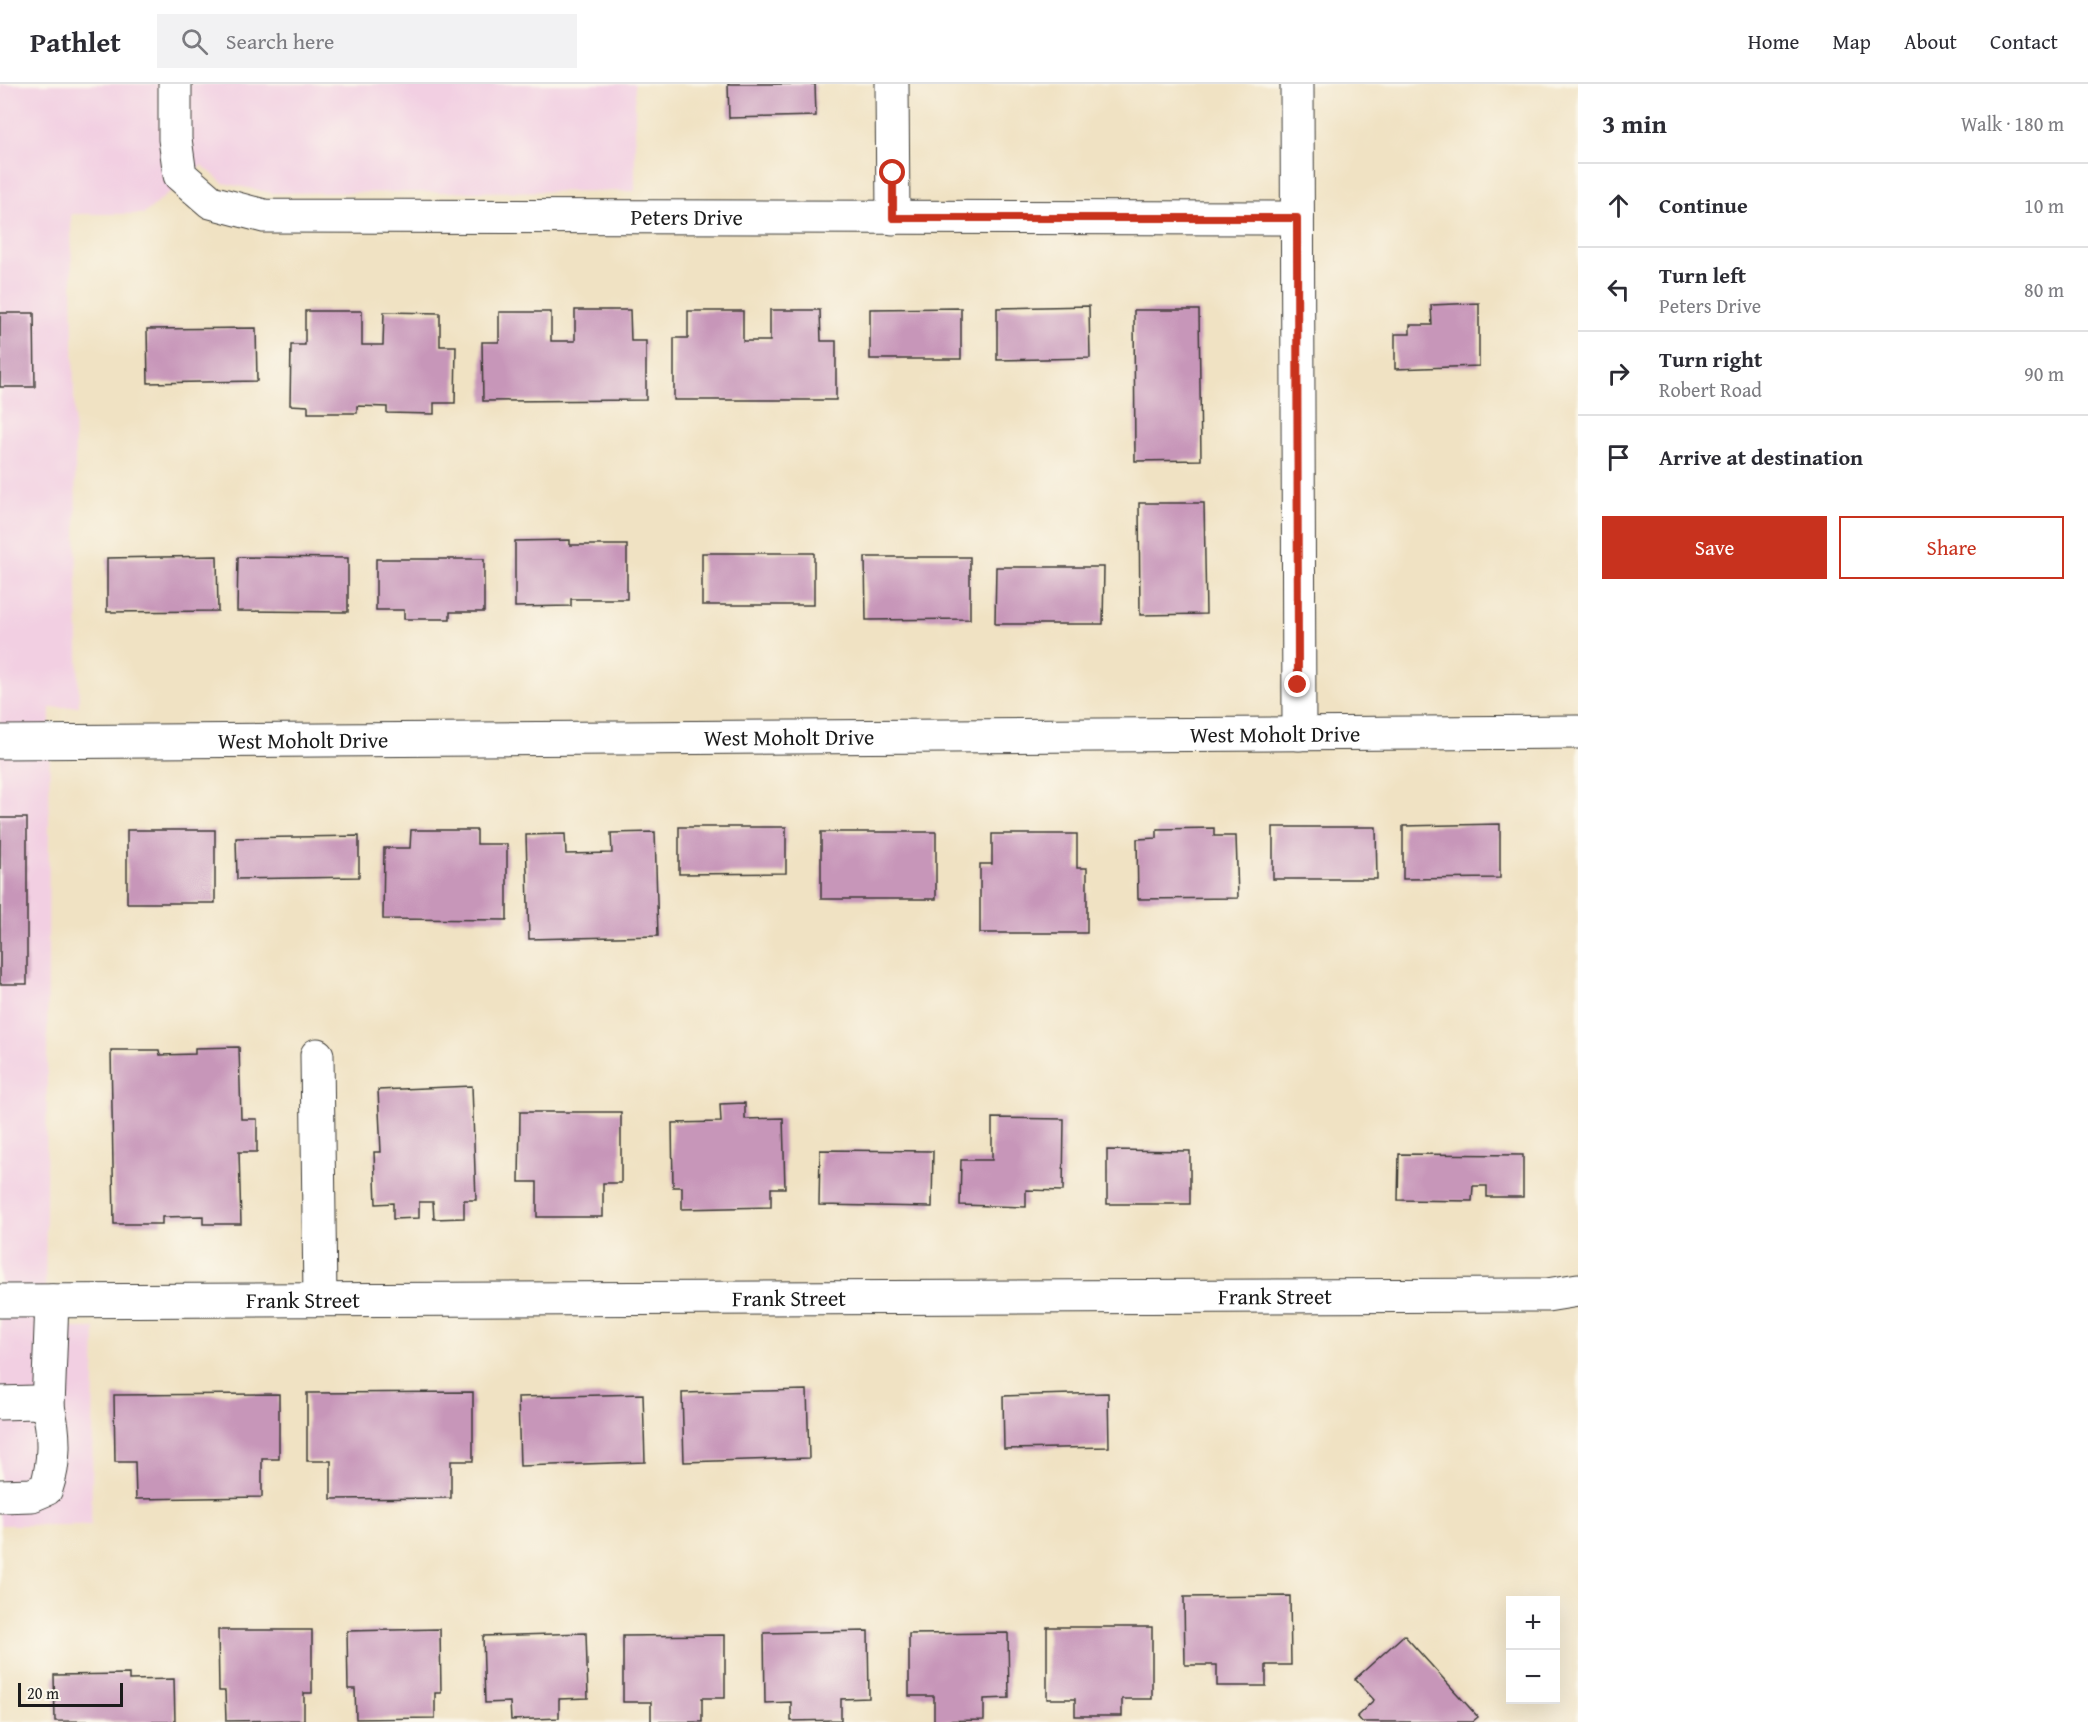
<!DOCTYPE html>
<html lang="en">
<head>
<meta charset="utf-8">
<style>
	:root { --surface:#fff; --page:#f2f2f3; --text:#2b2b33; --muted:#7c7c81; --line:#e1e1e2; --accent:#c8321e }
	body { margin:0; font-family:"Gentium Book Plus",serif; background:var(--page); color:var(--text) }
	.controls { position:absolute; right:18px; bottom:18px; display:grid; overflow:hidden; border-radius:0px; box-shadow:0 6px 24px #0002 }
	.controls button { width:54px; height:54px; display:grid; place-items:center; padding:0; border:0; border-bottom:2px solid var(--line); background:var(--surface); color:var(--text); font:30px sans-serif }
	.scale { position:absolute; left:18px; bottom:15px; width:105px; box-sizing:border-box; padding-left:6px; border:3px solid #1c1c1c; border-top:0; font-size:16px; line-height:21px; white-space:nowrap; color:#1c1c1c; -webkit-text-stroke:4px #fbf7ec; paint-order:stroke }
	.stop { position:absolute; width:18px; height:18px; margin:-14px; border:4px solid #c8321e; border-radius:50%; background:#fff }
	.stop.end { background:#c8321e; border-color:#fff; box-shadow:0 2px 6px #0008 }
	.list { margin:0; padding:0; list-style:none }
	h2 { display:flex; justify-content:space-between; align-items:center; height:78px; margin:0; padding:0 24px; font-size:26px }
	h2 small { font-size:20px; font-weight:400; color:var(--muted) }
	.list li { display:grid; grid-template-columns:39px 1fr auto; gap:18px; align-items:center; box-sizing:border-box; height:84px; padding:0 24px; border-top:2px solid var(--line) }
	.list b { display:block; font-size:22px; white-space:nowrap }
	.list p { margin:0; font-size:20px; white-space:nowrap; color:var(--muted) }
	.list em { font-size:20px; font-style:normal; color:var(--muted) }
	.actions { display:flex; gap:12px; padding:18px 24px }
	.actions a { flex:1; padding:14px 0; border:2px solid var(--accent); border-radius:0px; text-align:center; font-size:21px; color:var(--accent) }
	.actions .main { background:var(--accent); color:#fff }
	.icon { flex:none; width:33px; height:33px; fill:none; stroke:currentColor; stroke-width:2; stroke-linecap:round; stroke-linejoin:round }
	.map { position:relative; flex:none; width:1578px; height:1638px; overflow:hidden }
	header { display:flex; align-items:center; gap:36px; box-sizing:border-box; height:84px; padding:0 30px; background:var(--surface); border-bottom:2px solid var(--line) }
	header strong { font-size:28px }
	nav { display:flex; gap:33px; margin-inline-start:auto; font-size:21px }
	.search { width:420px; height:54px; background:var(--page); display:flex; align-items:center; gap:15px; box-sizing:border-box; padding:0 21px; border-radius:0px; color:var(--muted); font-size:22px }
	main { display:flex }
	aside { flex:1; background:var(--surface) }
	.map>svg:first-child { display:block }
	.built { fill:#f2cfe2 }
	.building { fill:#c796b9 }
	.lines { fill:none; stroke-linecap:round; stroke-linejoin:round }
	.minor-casing { stroke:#3c3a35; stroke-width:35 }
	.minor { stroke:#fff; stroke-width:33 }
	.route { stroke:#c8321e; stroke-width:8 }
	.labels { text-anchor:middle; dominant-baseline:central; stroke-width:5; stroke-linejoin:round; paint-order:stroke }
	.street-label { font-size:22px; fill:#1c1c1c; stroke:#fbf7ec }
</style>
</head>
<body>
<header>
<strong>Pathlet</strong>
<div class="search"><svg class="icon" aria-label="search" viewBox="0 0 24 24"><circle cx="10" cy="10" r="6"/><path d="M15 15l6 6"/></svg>Search here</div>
<nav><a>Home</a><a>Map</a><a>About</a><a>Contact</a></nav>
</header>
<main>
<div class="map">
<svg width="1578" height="1638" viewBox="0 0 1578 1638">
	<rect width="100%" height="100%" fill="#fbf7ec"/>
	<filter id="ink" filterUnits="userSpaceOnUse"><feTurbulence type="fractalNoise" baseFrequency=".0167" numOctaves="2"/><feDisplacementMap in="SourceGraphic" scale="12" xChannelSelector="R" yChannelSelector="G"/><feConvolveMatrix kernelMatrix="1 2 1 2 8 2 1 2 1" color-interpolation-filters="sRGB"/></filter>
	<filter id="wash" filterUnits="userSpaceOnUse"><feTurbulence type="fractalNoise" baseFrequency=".008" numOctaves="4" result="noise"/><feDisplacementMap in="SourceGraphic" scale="24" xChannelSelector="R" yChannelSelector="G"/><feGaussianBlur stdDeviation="1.35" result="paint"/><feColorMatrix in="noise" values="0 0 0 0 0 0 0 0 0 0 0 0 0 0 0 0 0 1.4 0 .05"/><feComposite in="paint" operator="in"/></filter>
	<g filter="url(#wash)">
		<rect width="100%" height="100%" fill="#f0e2c3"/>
		<polygon class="built" points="0,0 635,0 635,107 272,109 223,99 202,81 144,130 71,130 79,622 50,624 45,1244 95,1244 91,1441 0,1441"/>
		<g id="blocks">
			<g class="building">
				<polygon points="728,0 815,0 816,32 729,34"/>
				<polygon points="1479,219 1479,282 1395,285 1395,250 1410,250 1410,241 1432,241 1431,221"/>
				<polygon points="1089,222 1090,274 997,276 997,224"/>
				<polygon points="961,224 961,275 870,275 870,225"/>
				<polygon points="575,226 630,226 631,257 646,257 646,316 483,317 482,258 499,258 499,228 551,228 551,257 575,257"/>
				<polygon points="770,226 820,226 821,257 836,257 836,316 674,316 674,254 688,254 688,227 743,227 743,257 770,257"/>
				<polygon points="1134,226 1199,226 1201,376 1135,377"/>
				<polygon points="305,227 362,227 362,261 383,261 384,228 440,229 440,262 456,262 455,319 434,319 434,330 387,329 387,323 357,322 357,329 308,329 308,322 290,321 291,261 305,261"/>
				<polygon points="0,229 34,229 35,303 0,303"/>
				<polygon points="256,244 257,297 148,299 147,245"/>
				<polygon points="1139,419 1204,419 1206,530 1140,531"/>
				<polygon points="570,456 570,461 627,461 627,515 571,515 571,522 515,523 515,457"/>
				<rect x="702" y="469" width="112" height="52"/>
				<polygon points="217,472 218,527 107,528 107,474"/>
				<polygon points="238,473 348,474 348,528 237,527"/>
				<polygon points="865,473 970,473 970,535 866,536"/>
				<polygon points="376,475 484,475 484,528 450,528 450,535 404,535 404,526 376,526"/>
				<polygon points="996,483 1104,483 1103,540 995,540"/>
				<rect x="0" y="734" width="27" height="166"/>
				<polygon points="1500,740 1500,794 1403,795 1403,742"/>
				<polygon points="679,743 786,743 786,789 679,790"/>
				<polygon points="1273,743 1376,743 1377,795 1273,795"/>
				<polygon points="1214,744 1214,752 1236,752 1238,814 1138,815 1137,755 1157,754 1157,745"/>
				<rect x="127" y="746" width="88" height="73"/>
				<polygon points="411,746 477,746 477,760 507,760 507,836 383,835 384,764 410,764"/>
				<polygon points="655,748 658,852 529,855 526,751 565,750 566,770 612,769 611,749"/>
				<rect x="821" y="748" width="115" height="67"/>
				<polygon points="992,750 1077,750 1077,784 1087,784 1087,849 980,849 980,780 992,780"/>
				<polygon points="359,752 359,793 237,795 236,754"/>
				<polygon points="239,963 241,1035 257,1035 257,1068 239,1068 241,1140 203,1140 203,1132 162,1133 162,1140 114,1140 111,966 159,966 160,971 195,970 195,964"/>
				<polygon points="472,1002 476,1116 464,1116 464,1134 434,1135 433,1118 419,1118 419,1134 393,1135 393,1119 376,1120 374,1068 381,1068 378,1006"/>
				<polygon points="745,1019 745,1035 783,1034 785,1104 771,1104 771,1123 682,1125 682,1103 673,1103 672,1039 721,1038 720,1020"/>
				<polygon points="520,1028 621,1028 621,1099 603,1099 603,1133 537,1133 537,1098 519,1098"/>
				<polygon points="992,1034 1064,1035 1063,1107 1026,1106 1026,1123 960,1121 961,1076 992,1076"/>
				<polygon points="820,1066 933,1067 932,1123 819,1121"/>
				<polygon points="1107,1066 1190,1067 1190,1120 1107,1120"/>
				<polygon points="1399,1070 1523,1071 1523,1113 1487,1113 1487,1102 1473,1102 1472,1117 1398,1116"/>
				<polygon points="807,1306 809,1374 684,1378 682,1309"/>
				<polygon points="473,1308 473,1377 451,1377 451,1414 331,1415 331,1377 307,1377 307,1309"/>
				<polygon points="1108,1309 1109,1363 1004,1365 1003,1312"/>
				<polygon points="279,1310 279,1375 262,1375 262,1413 136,1415 135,1378 115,1378 114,1311"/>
				<polygon points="643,1310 645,1378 520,1382 518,1313"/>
				<polygon points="1290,1512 1291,1581 1266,1581 1266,1602 1217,1602 1217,1581 1185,1581 1184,1513"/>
				<polygon points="1047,1543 1152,1543 1152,1615 1122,1615 1122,1632 1075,1632 1075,1615 1047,1615"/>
				<polygon points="440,1545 441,1609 435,1609 435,1634 356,1635 355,1605 348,1605 347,1547"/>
				<polygon points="218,1546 312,1546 312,1609 304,1609 304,1636 226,1637 225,1607 219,1607"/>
				<polygon points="868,1547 869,1614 841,1615 841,1636 791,1637 791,1618 765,1619 764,1549"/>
				<polygon points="586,1549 588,1614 559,1615 559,1634 511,1636 510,1618 485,1619 483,1552"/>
				<polygon points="1008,1549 1009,1614 984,1615 984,1636 934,1637 934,1612 909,1612 909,1550"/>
				<polygon points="725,1551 725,1614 702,1614 702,1638 651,1638 651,1618 623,1618 623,1552"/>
				<polygon points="1404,1551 1478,1633 1472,1638 1362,1638 1357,1632 1374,1616 1355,1595"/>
				<polygon points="129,1590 129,1596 174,1595 175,1638 55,1637 54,1591"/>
			</g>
		</g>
	</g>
	<g filter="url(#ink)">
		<use href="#blocks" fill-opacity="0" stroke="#3c3a35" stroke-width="1.5"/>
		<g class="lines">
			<defs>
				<g id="minor">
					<path id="s1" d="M175 0V55L180 91 211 118 264 132 1297 134"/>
					<polyline points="892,0 893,134"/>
					<polyline points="1297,0 1299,650"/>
					<path id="s2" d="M0 658 1578 648"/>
					<polyline points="317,971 320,1215"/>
					<path id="s3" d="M0 1217 1547 1211 1578 1206"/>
					<path d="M0 1319 34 1318 48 1323C55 1349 55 1379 46 1405L32 1411 0 1412"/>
					<polyline points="48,1323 52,1217"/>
				</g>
			</defs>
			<use href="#minor" class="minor-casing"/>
			<use href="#minor" class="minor"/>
		</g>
	</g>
	<g class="lines" filter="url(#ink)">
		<polyline class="route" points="893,89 893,134 1297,134 1298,601"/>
	</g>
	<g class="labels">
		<g class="street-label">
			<text stroke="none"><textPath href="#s1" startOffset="610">Peters Drive</textPath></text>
			<text stroke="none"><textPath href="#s2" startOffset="1275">West Moholt Drive</textPath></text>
			<text stroke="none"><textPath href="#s2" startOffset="789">West Moholt Drive</textPath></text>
			<text stroke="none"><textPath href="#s2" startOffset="303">West Moholt Drive</textPath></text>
			<text stroke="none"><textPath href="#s3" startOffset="1275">Frank Street</textPath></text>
			<text stroke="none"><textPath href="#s3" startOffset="789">Frank Street</textPath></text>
			<text stroke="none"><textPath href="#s3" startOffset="303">Frank Street</textPath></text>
		</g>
	</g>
</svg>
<div class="controls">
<button>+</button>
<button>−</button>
</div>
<div class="scale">20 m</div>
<div class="stop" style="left:893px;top:89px"></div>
<div class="stop end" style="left:1298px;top:601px"></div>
</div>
<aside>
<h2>3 min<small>Walk · 180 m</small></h2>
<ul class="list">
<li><svg class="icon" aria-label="ahead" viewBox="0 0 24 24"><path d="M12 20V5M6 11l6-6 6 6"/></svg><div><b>Continue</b></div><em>10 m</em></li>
<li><svg class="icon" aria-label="left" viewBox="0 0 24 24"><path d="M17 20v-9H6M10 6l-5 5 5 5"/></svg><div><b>Turn left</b><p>Peters Drive</p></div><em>80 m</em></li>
<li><svg class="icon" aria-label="right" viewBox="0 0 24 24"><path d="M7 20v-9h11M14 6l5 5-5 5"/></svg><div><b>Turn right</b><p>Robert Road</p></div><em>90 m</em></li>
<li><svg class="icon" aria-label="arrive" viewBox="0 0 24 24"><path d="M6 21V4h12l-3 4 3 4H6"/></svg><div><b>Arrive at destination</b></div></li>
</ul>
<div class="actions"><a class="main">Save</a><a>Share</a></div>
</aside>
</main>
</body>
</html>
